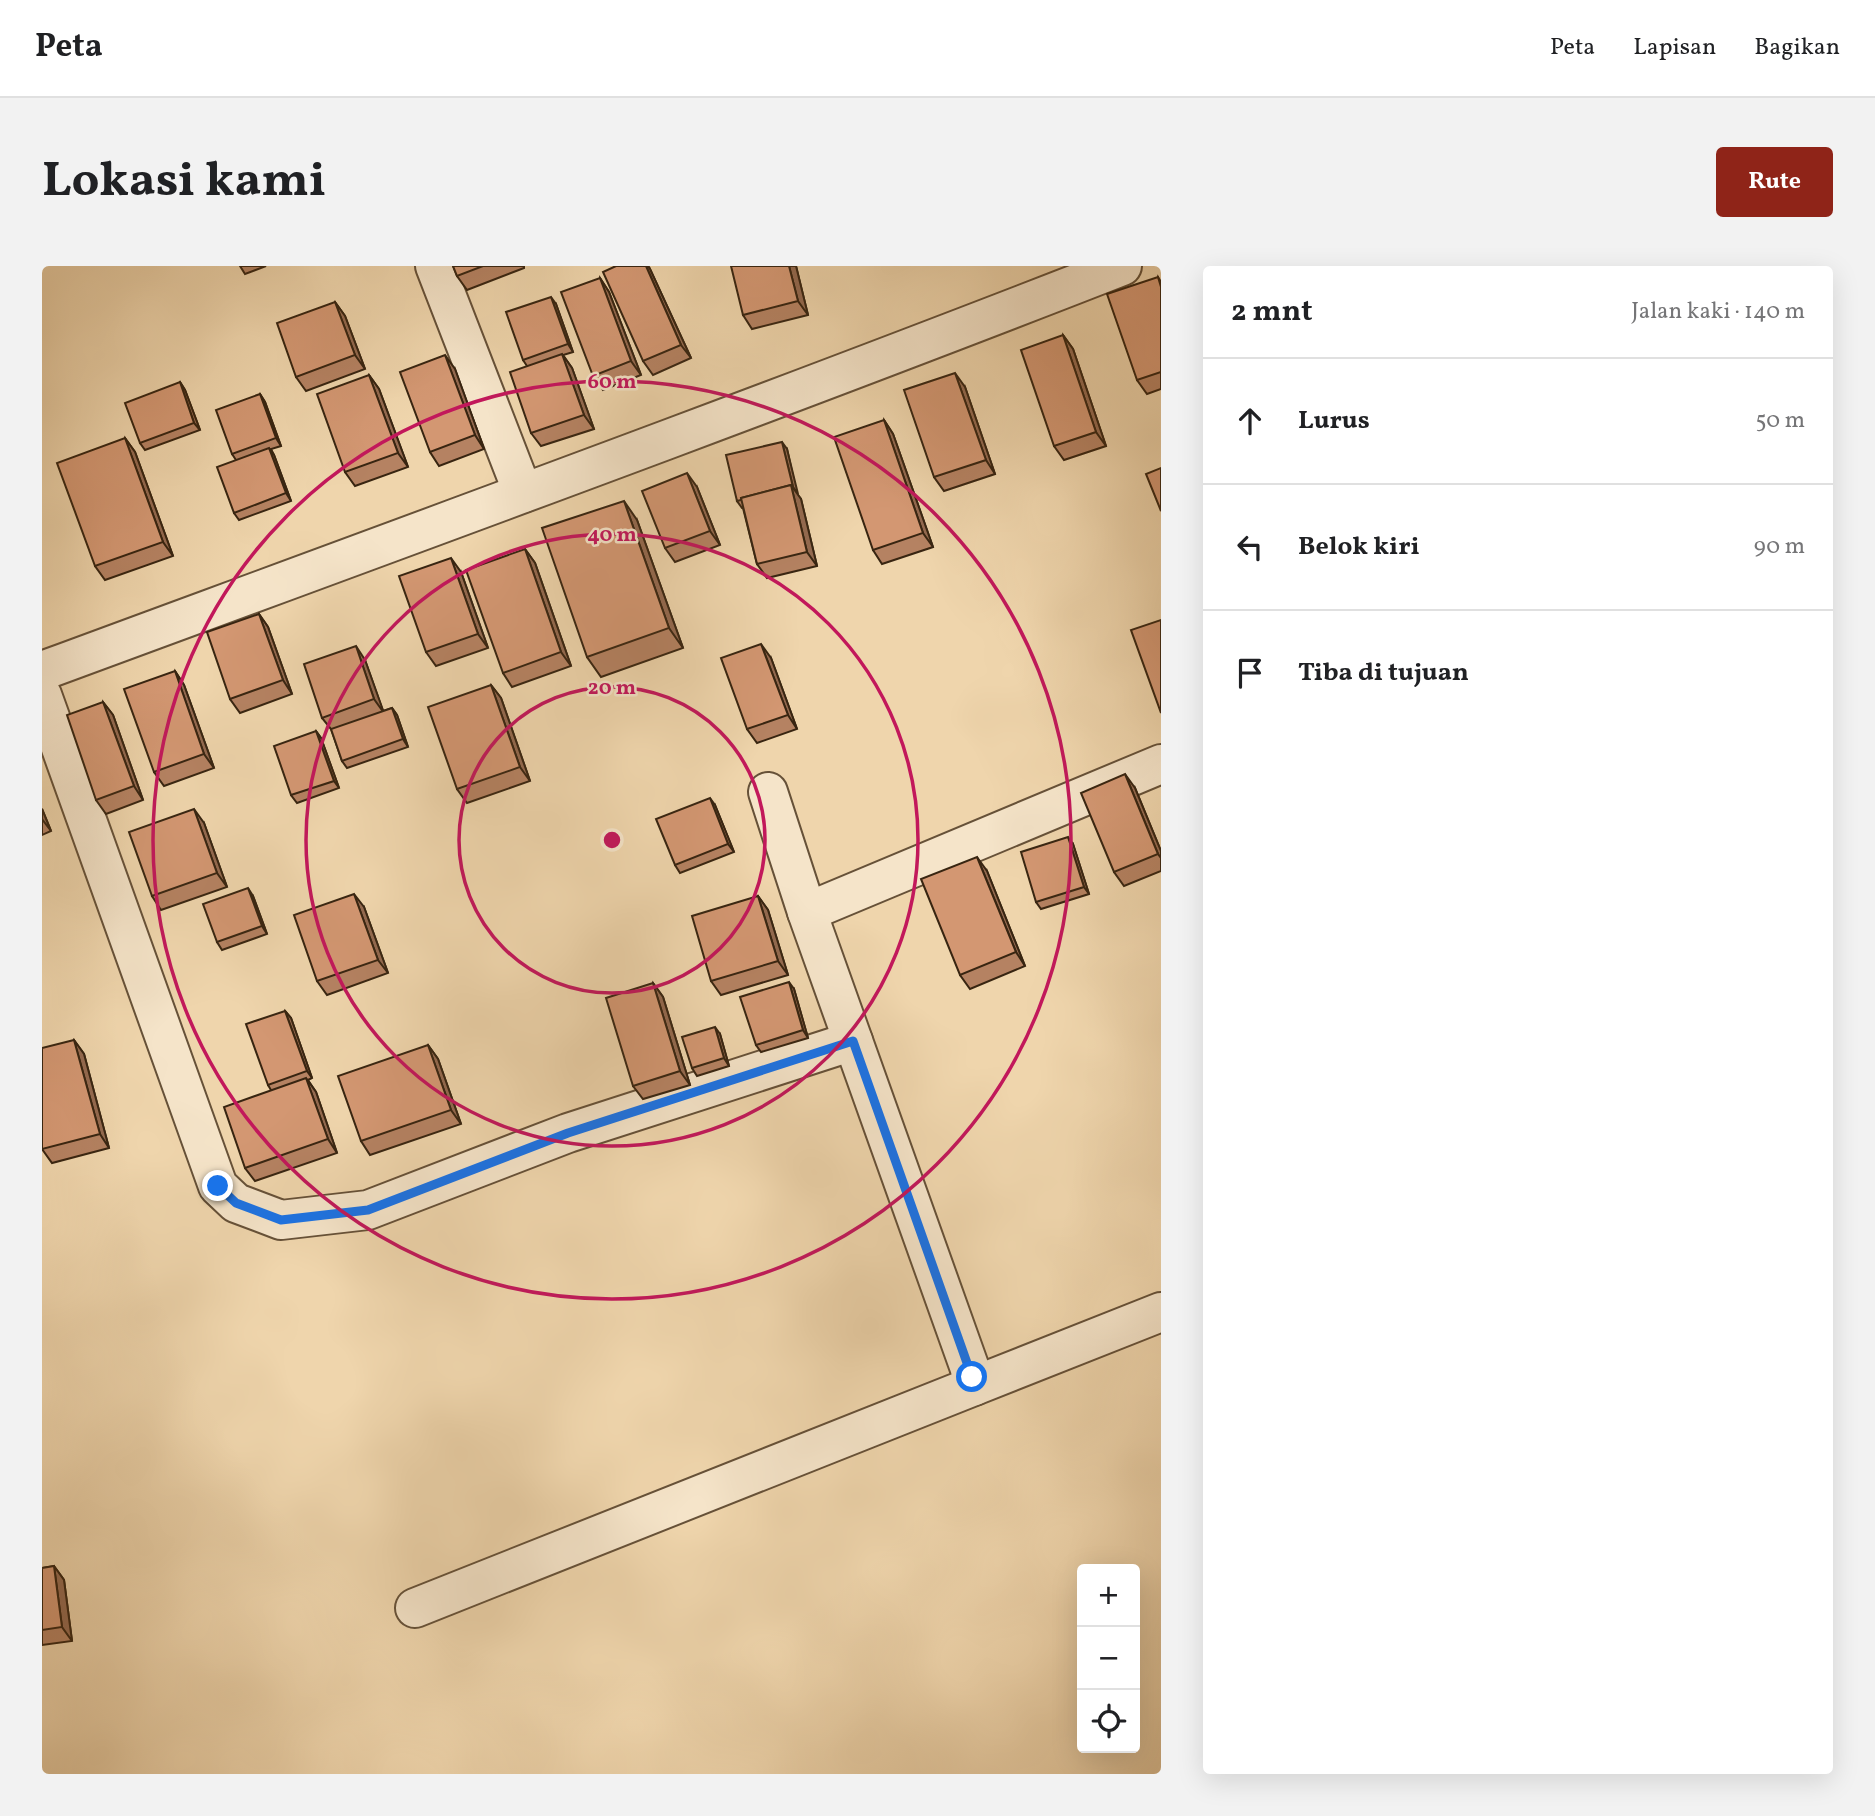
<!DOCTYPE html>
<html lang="id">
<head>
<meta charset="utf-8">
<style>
	:root { --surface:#fff; --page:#f2f2f2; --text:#202124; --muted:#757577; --line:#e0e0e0; --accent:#8f2418 }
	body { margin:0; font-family:Vollkorn,serif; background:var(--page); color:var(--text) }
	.controls { position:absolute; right:21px; bottom:21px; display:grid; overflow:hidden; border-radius:7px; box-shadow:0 7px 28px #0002 }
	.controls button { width:63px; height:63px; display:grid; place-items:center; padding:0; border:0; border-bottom:2px solid var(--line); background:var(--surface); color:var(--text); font:35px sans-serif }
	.stop { position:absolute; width:21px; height:21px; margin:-16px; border:5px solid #1a73e8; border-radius:50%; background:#fff }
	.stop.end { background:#1a73e8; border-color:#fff; box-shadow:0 2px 7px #0008 }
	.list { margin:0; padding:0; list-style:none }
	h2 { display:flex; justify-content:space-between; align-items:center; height:91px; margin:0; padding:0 28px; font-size:30px }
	h2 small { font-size:23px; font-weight:400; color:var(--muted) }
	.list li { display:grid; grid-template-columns:46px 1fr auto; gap:21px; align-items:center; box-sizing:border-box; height:126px; padding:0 28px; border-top:2px solid var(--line) }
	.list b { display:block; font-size:26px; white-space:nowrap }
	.list em { font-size:23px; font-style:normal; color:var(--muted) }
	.icon { flex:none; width:38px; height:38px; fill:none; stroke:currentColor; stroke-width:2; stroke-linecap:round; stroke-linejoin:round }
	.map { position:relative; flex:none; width:1119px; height:1508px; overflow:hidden; border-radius:7px }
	header { display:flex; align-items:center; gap:42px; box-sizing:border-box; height:98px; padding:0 35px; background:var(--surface); border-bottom:2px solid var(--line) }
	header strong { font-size:33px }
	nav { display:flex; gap:38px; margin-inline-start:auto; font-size:24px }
	.intro { display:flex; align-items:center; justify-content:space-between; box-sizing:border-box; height:168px; padding:0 42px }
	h1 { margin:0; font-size:49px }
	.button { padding:18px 32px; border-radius:7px; background:var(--accent); color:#fff; font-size:24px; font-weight:700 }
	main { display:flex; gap:42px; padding:0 42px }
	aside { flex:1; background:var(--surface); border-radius:7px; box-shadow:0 7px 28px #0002 }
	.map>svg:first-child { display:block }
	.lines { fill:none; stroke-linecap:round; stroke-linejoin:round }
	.minor-casing { stroke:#665138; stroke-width:42 }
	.minor { stroke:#f5e4c9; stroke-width:38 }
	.wall { fill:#b58262; stroke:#382511; stroke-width:2 }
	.shaded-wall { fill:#946a50; stroke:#382511; stroke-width:2 }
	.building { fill:#d39772; stroke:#382511; stroke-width:2 }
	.route { stroke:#1a73e8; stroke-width:9 }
	.ring { fill:none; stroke:#c2185b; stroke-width:3.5 }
	.centre { fill:#c2185b; stroke:#f5e4c9; stroke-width:3.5 }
	.ring-label { font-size:21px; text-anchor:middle; font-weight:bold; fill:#c2185b; stroke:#f5e4c9; stroke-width:5; stroke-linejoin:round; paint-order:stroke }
</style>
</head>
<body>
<header>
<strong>Peta</strong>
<nav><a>Peta</a><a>Lapisan</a><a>Bagikan</a></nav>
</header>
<div class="intro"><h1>Lokasi kami</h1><a class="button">Rute</a></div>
<main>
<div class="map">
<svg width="1119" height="1508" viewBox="0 0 1119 1508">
	<rect width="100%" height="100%" fill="#efd5ac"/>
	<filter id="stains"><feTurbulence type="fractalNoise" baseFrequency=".00286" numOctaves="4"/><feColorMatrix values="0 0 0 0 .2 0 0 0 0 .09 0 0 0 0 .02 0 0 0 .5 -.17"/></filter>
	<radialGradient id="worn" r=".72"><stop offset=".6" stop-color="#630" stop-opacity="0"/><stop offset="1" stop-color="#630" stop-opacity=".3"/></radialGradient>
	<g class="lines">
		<defs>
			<g id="minor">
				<polyline points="393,0 481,227"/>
				<path d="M0 405C360 272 722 140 1080 0"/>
				<polyline points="0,429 176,920 194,937 239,954 326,944 526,867 811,775"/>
				<polyline points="765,646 1119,498"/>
				<polyline points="932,1120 1119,1046"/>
				<polyline points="373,1342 932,1120 927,1100 765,646 726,526"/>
			</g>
		</defs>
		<use href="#minor" class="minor-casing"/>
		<use href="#minor" class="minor"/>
	</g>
	<g class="wall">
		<polygon points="198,0 224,0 203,8"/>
		<polygon points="411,0 482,0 482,2 425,24 415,10"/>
		<polygon points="754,0 766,49 710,63 701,49"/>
		<polygon points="608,3 649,92 611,109 601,95"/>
		<polygon points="1116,11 1119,16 1119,123 1105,128 1095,114"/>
		<polygon points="558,12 567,26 599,109 561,124 551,110"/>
		<polygon points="293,36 303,50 323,103 264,125 254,111"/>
		<polygon points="514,38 531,86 521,89 530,102 552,163 499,180 489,167 485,100 481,94"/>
		<polygon points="1021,69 1031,83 1064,180 1022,194 1012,180"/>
		<polygon points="413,103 442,183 397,200 388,186"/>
		<polygon points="327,109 337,123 366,201 313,220 303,206"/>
		<polygon points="138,116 143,124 158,164 103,184 98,177"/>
		<polygon points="923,121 953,208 902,225 892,211"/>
		<polygon points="218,128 223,136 239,180 229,183 232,189 249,235 197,254 192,247 194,194 190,188"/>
		<polygon points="842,154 851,168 891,281 840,298 831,284"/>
		<polygon points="83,172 93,186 131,290 63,314 53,300"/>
		<polygon points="745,183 755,228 759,233 775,300 725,312 715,298 701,242 700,242 695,235"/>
		<polygon points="655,221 678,279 633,296 623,282"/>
		<polygon points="595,254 641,382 559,411 545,391"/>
		<polygon points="483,283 493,297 529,400 470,421 461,407"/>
		<polygon points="419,306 446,382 394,400 384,386"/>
		<polygon points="217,348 226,361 250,428 198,447 188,433"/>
		<polygon points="729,392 755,463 715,477 705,463"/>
		<polygon points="323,394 341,445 350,442 355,449 366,481 305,502 300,495 289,463 280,452"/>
		<polygon points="133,405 142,419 172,502 122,520 112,506"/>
		<polygon points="449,419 459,432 488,515 425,537 415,523"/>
		<polygon points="61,436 71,449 101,534 64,548 54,534"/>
		<polygon points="274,465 279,472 297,522 255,537 249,529"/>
		<polygon points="1093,522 1119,585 1119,605 1082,620 1072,606"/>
		<polygon points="673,539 692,586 638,607 633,599"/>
		<polygon points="0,543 9,565 0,569"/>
		<polygon points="162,557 185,621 119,644 110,630"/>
		<polygon points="1031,578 1047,628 999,643 994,636"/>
		<polygon points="945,605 983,700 928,723 918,709"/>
		<polygon points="211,630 225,668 180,684 175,676"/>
		<polygon points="716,630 726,644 746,709 679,729 669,715"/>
		<polygon points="322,641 346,707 285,729 275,715"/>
		<polygon points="611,717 621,731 648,819 601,833 591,820"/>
		<polygon points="752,723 766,772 719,786 714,779"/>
		<polygon points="243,745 249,752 270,812 266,814 274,826 295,887 213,915 203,902 229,824 226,819"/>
		<polygon points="678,768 687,800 655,810 650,802"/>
		<polygon points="32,774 42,788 67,882 10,897 0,883"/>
		<polygon points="386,779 396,793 419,858 328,889 319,875"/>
		<polygon points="12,1300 22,1314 30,1375 0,1379 0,1302"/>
	</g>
	<g class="shaded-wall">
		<polygon points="604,0 606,0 608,3 649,92 639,79"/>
		<polygon points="747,0 754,0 766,49 756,35"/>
		<polygon points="558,12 567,26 599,109 589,95"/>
		<polygon points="509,31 514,38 531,86 526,78"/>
		<polygon points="293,36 303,50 323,103 313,89"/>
		<polygon points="1021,69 1031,83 1064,180 1054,166"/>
		<polygon points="520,88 530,102 552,163 542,149"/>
		<polygon points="403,89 413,103 442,183 433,169"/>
		<polygon points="913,107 923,121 953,208 944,194"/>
		<polygon points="327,109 337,123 366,201 356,187"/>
		<polygon points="138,116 143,124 158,164 152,157"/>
		<polygon points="218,128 223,136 239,180 234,172"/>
		<polygon points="842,154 851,168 891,281 881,267"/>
		<polygon points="83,172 93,186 131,290 121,276"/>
		<polygon points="740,176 745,183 756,228 751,221"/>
		<polygon points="227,182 232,189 249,235 244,227"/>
		<polygon points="645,207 655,221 678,279 668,265"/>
		<polygon points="749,219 759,233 775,300 765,286"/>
		<polygon points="582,235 595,254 641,382 627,362"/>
		<polygon points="483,283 493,297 529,400 519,386"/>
		<polygon points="409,292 419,306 446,382 436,368"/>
		<polygon points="217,348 226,361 250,428 241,414"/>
		<polygon points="719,378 729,392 755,463 746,449"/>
		<polygon points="314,380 323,394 342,447 332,433"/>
		<polygon points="133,405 142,419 172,502 162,488"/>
		<polygon points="449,419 459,432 488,515 478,501"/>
		<polygon points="61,436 71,449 101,534 92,520"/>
		<polygon points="350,442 355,449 366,481 361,473"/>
		<polygon points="274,465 279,472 297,522 292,515"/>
		<polygon points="1083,508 1093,522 1119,585 1119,592 1116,588"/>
		<polygon points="668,532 673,539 692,586 686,578"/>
		<polygon points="0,543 9,565 0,553"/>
		<polygon points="152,543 162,557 185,621 175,607"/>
		<polygon points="1026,571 1031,578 1047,628 1042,621"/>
		<polygon points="935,591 945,605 983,700 974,686"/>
		<polygon points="206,622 211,630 225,668 220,660"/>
		<polygon points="312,628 322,641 346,707 336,694"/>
		<polygon points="716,630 726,644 746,709 736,695"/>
		<polygon points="747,716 752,723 766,772 761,764"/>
		<polygon points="611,717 621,731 648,819 638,805"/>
		<polygon points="243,745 249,752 270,812 265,805"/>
		<polygon points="673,761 678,768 687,800 682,792"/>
		<polygon points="32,774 42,788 67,882 58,868"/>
		<polygon points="386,779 396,793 419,858 409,844"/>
		<polygon points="264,812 274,826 295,887 286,873"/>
		<polygon points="12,1300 22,1314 30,1375 20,1361"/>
	</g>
	<g class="building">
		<polygon points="411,0 441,0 415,10"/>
		<polygon points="574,0 604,0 639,79 601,95 561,6"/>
		<polygon points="689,0 747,0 756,35 701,49"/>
		<polygon points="1116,11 1119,21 1119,106 1095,114 1065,28"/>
		<polygon points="558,12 589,95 551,110 519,26"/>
		<polygon points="509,31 526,78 481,94 464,46"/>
		<polygon points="293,36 313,89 254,111 235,57"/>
		<polygon points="1021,69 1054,166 1012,180 979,84"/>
		<polygon points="520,88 542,149 489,167 468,106"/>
		<polygon points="403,89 433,169 388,186 358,106"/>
		<polygon points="913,107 944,194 892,211 862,124"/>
		<polygon points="327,109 356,187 303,206 275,128"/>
		<polygon points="138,116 152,157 98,177 83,137"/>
		<polygon points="218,128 234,172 190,188 174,144"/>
		<polygon points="842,154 881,267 831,284 792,171"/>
		<polygon points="83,172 121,276 53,300 15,197"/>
		<polygon points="740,176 751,221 750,221 749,219 699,232 699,234 695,235 684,189"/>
		<polygon points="227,182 244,227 192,247 175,201"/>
		<polygon points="1119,202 1119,245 1104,208"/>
		<polygon points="645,207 668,265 623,282 600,225"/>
		<polygon points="749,219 765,286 715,298 699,232"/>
		<polygon points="582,235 627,362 545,391 500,262"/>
		<polygon points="483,283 519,386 461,407 424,304"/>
		<polygon points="409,292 436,368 384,386 357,310"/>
		<polygon points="217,348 241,414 188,433 165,366"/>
		<polygon points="1119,354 1119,447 1089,364"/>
		<polygon points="719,378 746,449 705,463 679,392"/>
		<polygon points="314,380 332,433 280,452 262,398"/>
		<polygon points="133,405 162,488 112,506 82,423"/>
		<polygon points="449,419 478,501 415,523 386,441"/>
		<polygon points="61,436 92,520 54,534 25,449"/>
		<polygon points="350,442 361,473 300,495 289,463"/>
		<polygon points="274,465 292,515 249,529 232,480"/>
		<polygon points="1083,508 1116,588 1072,606 1039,527"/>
		<polygon points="668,532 686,578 633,599 614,553"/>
		<polygon points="152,543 175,607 110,630 87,566"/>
		<polygon points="1026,571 1042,621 994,636 979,586"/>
		<polygon points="935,591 974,686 918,709 879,613"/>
		<polygon points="206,622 220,660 175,676 161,638"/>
		<polygon points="312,628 336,694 275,715 252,649"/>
		<polygon points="716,630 736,695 669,715 650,650"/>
		<polygon points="747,716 761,764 714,779 698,731"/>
		<polygon points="611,717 638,805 591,820 564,732"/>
		<polygon points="243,745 265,805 226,819 204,758"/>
		<polygon points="673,761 682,792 650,802 640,771"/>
		<polygon points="32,774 58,868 0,883 0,782"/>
		<polygon points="386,779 409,844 319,875 296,810"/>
		<polygon points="264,812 286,873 203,902 182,841"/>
		<polygon points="12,1300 20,1361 0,1364 0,1302"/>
	</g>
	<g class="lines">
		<polyline class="route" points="176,920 194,937 239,954 326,944 526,867 811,775 930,1111"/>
	</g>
	<g class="ring">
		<circle cx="570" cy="574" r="153"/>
		<circle cx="570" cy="574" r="306"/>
		<circle cx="570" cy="574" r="459"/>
	</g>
	<circle cx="570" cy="574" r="10" class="centre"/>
	<g class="ring-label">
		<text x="570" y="122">60 m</text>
		<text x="570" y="275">40 m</text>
		<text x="570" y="428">20 m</text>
	</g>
	<rect width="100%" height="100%" filter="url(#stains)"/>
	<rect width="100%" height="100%" fill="url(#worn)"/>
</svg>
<div class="controls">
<button>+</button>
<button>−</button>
<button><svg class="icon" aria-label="locate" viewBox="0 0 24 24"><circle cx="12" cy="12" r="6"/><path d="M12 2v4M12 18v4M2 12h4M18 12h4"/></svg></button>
</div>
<div class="stop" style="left:930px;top:1111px"></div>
<div class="stop end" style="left:176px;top:920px"></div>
</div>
<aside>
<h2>2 mnt<small>Jalan kaki · 140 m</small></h2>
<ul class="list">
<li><svg class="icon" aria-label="ahead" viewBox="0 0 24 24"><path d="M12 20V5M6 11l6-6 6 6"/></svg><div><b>Lurus</b></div><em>50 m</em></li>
<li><svg class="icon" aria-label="left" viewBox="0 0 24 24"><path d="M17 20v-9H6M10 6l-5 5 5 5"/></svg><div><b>Belok kiri</b></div><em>90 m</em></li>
<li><svg class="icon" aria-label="arrive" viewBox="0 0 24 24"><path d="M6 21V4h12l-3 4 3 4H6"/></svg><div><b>Tiba di tujuan</b></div></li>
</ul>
</aside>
</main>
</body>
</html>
